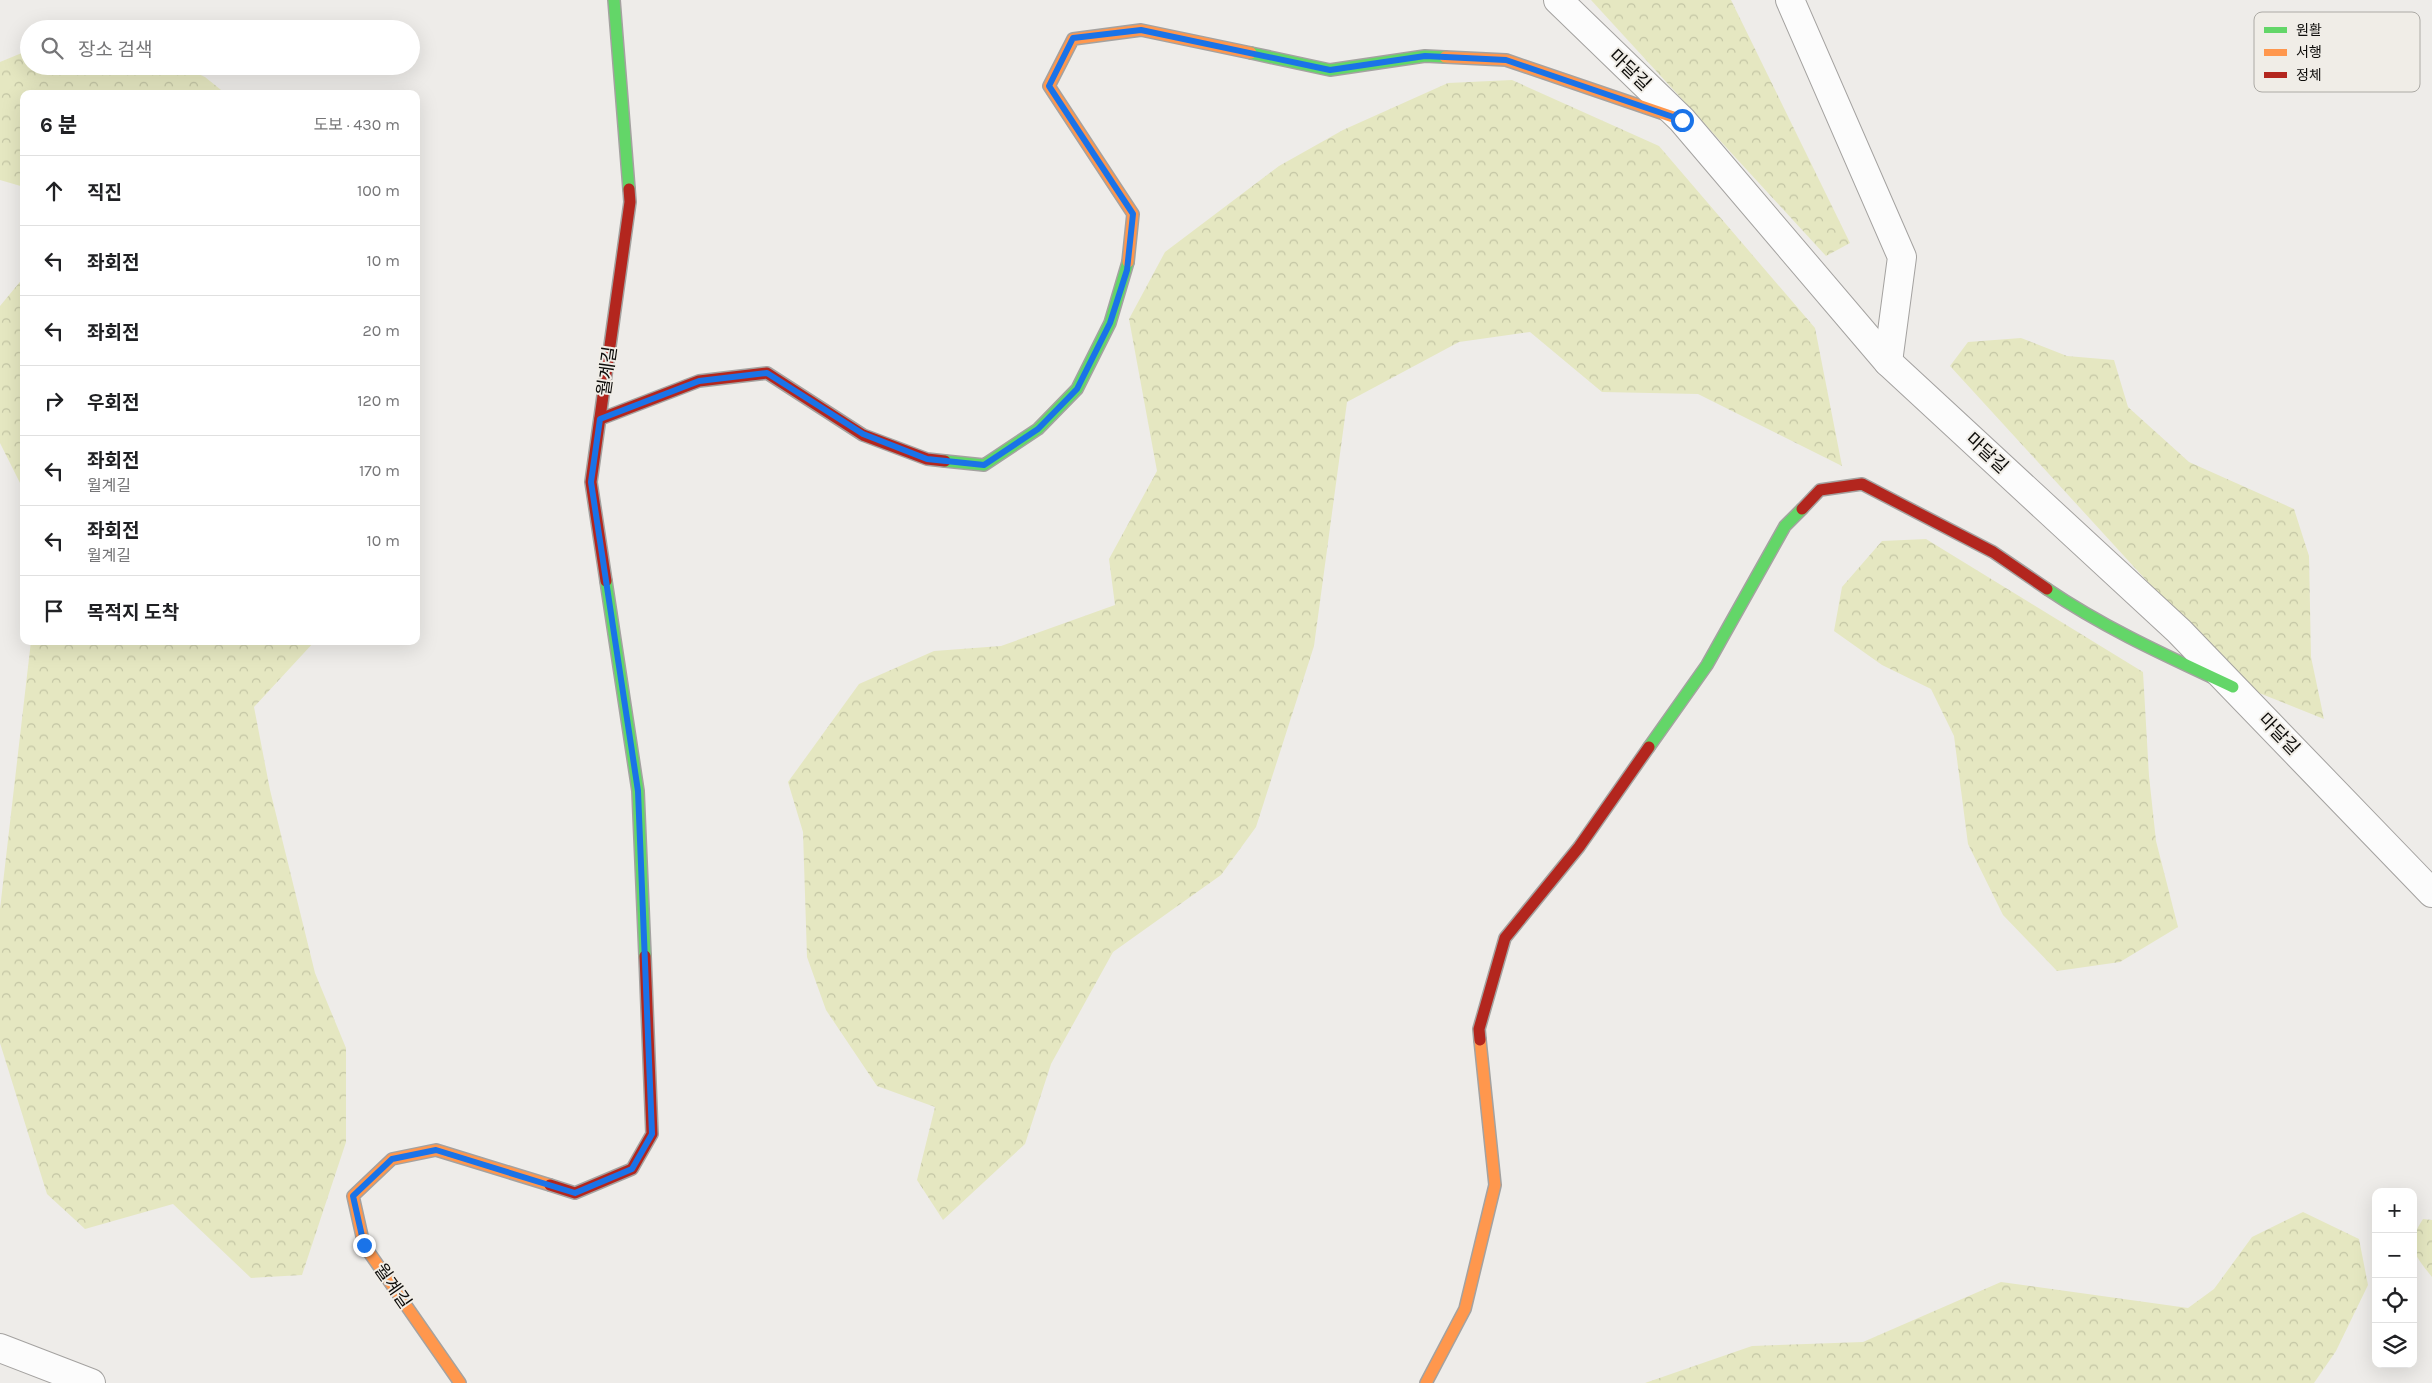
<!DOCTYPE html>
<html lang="ko">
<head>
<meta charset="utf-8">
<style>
	:root { --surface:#fff; --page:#f6f6f6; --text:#202124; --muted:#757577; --line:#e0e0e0 }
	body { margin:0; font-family:Karla,"Noto Sans KR",sans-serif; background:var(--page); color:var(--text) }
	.controls { position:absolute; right:15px; bottom:15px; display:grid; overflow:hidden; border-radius:10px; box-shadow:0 5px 20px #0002 }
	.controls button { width:45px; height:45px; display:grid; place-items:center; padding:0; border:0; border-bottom:1px solid var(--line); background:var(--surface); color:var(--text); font:25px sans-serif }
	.stop { position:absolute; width:15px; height:15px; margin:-11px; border:4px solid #1a73e8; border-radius:50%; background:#fff }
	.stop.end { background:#1a73e8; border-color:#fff; box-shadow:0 1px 5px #0008 }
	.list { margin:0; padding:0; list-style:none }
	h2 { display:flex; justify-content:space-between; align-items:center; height:65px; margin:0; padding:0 20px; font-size:21px }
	h2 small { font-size:16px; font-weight:400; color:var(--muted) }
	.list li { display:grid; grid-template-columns:32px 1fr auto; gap:15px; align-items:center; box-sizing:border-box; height:70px; padding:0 20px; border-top:1px solid var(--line) }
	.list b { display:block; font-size:19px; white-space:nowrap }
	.list p { margin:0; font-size:16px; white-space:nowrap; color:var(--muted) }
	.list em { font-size:16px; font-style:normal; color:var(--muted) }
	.icon { flex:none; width:28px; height:28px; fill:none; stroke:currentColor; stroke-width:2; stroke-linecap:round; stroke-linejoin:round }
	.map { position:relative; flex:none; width:2432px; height:1383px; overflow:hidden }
	.search { position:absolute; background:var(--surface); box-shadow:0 5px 20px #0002; left:20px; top:20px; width:400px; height:55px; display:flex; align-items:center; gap:12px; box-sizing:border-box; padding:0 18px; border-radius:28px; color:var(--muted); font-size:19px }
	.panel { position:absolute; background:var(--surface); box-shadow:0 5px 20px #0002; left:20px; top:90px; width:400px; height:555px; border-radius:10px }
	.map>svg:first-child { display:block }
	.forest { fill:url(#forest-crowns) }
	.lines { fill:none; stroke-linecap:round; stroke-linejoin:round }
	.street-casing { stroke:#a4a2a0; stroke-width:30 }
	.fast-casing { stroke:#a4a2a0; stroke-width:14 }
	.slow-casing { stroke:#a4a2a0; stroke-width:14 }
	.jam-casing { stroke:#a4a2a0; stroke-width:14 }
	.street { stroke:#fcfcfc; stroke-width:28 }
	.fast { stroke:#63d668; stroke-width:11 }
	.slow { stroke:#ff974d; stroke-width:11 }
	.jam { stroke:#b3261e; stroke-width:11 }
	.route { stroke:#1a73e8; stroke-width:6 }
	.labels { text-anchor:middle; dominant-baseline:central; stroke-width:4; stroke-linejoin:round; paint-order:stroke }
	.street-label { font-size:18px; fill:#0d0c0a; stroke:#f0ede7 }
	.key { fill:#f0ede7; stroke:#acaaa5; stroke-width:1 }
	.key-label { font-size:14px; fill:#0d0c0a }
</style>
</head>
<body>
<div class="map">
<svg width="2432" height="1383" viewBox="0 0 2432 1383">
	<defs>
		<pattern id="forest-crowns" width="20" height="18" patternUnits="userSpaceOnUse" patternTransform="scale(1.25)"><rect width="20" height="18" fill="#e5e7c1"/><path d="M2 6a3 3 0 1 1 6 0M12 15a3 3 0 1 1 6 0" fill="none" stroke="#c3c5a4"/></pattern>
	</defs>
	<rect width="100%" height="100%" fill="#eeece9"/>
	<g class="forest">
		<polygon points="1591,0 1731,0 1850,243 1826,256"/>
		<polygon points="29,50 29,66 181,66 205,77 226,94 24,94 24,187 0,180 0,62"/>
		<polygon points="1512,80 1659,146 1815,328 1842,466 1698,394 1602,392 1530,332 1459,342 1347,402 1314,646 1256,827 1221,875 1113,952 1051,1064 1025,1144 943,1220 917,1180 935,1107 877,1086 826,1010 807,957 803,832 788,782 859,684 934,651 1001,646 1115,605 1109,559 1157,471 1129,319 1165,252 1279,166 1343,130 1448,83"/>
		<polygon points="24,277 24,498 21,485 0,443 0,306"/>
		<polygon points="2021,338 2067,356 2114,360 2128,407 2189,462 2294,509 2309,556 2311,657 2324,719 2244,687 1950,366 1968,342"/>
		<polygon points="1926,539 2143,672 2149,776 2156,841 2178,927 2120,962 2057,971 2003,915 1968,844 1954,736 1931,689 1882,665 1834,631 1842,587 1882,541"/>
		<polygon points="31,641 315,641 254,707 270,790 315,973 346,1048 346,1142 302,1275 251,1278 173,1204 85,1229 47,1194 0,1043 0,909"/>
		<polygon points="2303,1212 2359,1239 2368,1285 2336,1351 2314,1383 1645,1383 1752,1346 1863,1342 2001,1282 2188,1308 2214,1289 2252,1237"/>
		<path d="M2423 1219 2432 1220V1277C2414 1254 2405 1246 2423 1219Z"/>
	</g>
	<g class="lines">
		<defs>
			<g id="street">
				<polyline points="1558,0 1682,120 1888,362 2179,631 2432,893"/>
				<polyline points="1790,0 1902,257 1888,362"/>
				<polyline points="0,1348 91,1383"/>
			</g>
			<g id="fast">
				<polyline points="614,0 629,189"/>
				<polyline points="1251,53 1330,70 1425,56 1445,57"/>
				<polyline points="945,461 984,465 1038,429 1077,389 1110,323 1128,262"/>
				<polyline points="606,581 638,791 645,956"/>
				<path d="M2047 589C2106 629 2169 657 2233 687"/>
				<polyline points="1649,747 1707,665 1785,526 1802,509"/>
			</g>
			<g id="slow">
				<polyline points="1445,57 1506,60 1682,120"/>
				<polyline points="1128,262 1133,214 1049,86 1073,39 1141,30 1251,53"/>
				<polyline points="460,1383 364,1245 353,1196 392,1159 436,1150 550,1185"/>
				<polyline points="1426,1383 1465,1309 1495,1185 1480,1040"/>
			</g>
			<g id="jam">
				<polyline points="600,419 699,381 767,373 863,435 927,459 945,461"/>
				<polyline points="1802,509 1820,490 1862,484 1993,552 2047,589"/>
				<polyline points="606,581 591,482 630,202 629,189"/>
				<polyline points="1480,1040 1479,1029 1505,938 1579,847 1649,747"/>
				<polyline points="550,1185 575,1193 632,1169 652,1134 645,956"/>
			</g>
		</defs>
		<use href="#street" class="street-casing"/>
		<use href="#fast" class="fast-casing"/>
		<use href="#slow" class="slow-casing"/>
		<use href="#jam" class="jam-casing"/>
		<use href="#street" class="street"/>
		<use href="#fast" class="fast"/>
		<use href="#slow" class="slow"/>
		<use href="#jam" class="jam"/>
	</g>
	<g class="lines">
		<polyline class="route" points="364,1245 353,1196 392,1159 436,1150 575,1193 632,1169 652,1134 638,791 591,482 600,419 699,381 767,373 863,434 927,459 984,465 1038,429 1077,389 1110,323 1127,270 1133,214 1049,86 1073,38 1141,30 1330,70 1425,56 1506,60 1682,120"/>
	</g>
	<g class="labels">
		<g class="street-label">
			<text transform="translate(1630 70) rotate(44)">마달길</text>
			<text transform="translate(607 371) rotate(-82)">월계길</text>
			<text transform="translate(1987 453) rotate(43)">마달길</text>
			<text transform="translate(2279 734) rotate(46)">마달길</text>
			<text transform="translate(393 1286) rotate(55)">월계길</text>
		</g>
	</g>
	<rect x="2254" y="12" width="166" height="80" rx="8" class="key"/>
	<rect x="2264" y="27" width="23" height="6" fill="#63d668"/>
	<rect x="2264" y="49" width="23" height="7" fill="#ff974d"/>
	<rect x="2264" y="72" width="23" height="6" fill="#b3261e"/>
	<g class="key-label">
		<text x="2296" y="35">원활</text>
		<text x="2296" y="57">서행</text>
		<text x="2296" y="80">정체</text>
	</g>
</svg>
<div class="controls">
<button>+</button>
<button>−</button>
<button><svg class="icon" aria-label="locate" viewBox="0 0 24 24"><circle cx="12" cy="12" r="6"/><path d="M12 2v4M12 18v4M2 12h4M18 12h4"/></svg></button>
<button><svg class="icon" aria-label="layers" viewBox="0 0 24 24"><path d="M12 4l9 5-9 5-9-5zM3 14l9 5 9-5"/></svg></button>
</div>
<div class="stop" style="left:1682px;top:120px"></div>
<div class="stop end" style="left:364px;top:1245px"></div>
<div class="search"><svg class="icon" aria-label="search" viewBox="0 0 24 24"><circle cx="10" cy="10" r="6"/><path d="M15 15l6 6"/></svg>장소 검색</div>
<section class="panel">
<h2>6 분<small>도보 · 430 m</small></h2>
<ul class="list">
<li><svg class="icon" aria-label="ahead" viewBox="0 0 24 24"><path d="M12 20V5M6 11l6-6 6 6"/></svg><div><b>직진</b></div><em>100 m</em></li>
<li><svg class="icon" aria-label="left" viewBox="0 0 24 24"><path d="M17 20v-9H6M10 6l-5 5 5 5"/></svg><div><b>좌회전</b></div><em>10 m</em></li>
<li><svg class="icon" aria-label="left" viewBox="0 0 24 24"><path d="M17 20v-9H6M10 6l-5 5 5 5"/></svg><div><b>좌회전</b></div><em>20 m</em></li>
<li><svg class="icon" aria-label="right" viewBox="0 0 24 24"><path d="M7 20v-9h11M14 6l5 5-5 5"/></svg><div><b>우회전</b></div><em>120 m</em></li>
<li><svg class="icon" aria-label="left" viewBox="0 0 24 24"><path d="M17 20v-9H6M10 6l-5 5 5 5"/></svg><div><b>좌회전</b><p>월계길</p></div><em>170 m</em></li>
<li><svg class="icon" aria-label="left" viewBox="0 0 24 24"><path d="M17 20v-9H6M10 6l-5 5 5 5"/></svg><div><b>좌회전</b><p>월계길</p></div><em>10 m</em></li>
<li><svg class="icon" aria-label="arrive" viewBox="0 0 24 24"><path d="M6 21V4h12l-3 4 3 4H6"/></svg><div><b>목적지 도착</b></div></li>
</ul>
</section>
</div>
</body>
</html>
